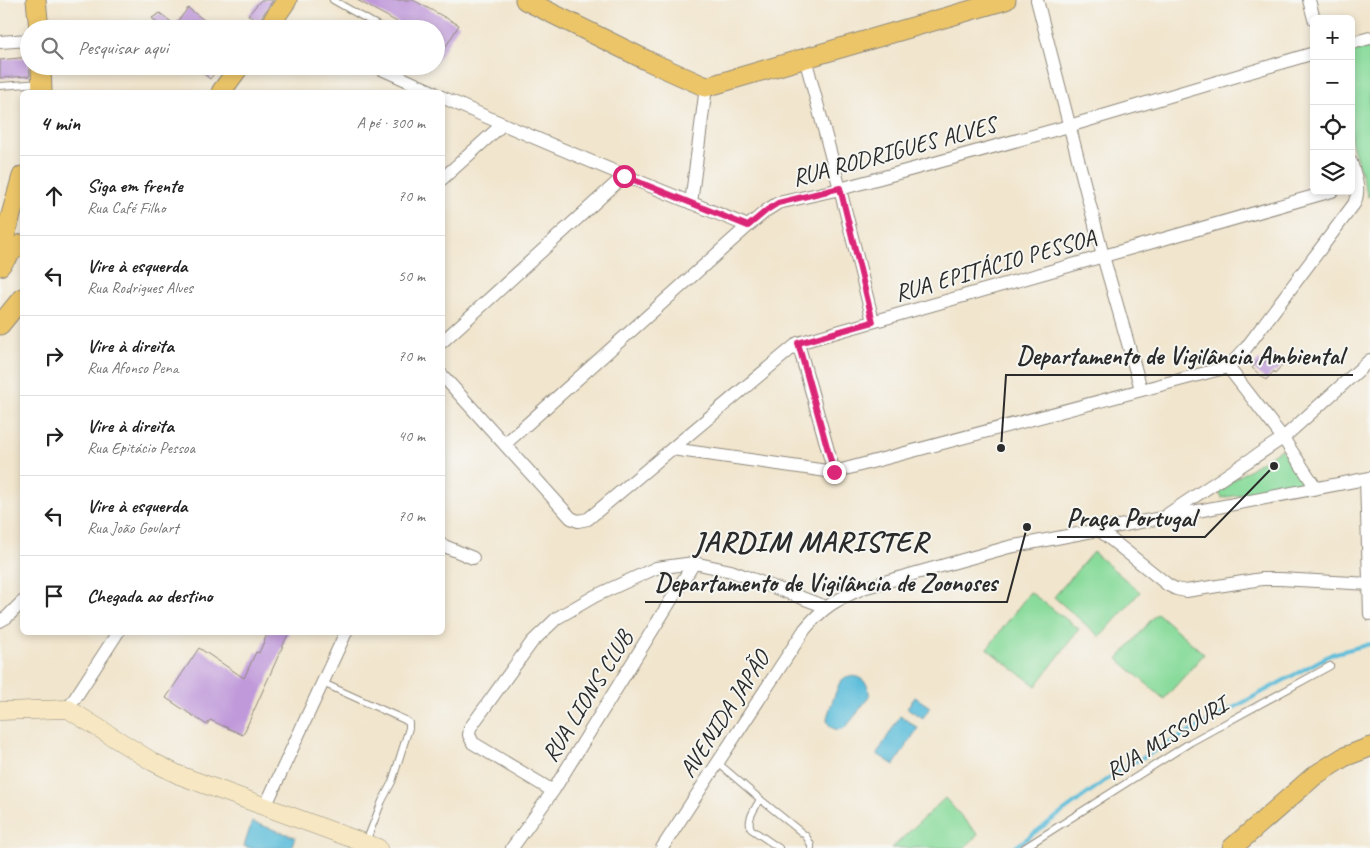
<!DOCTYPE html>
<html lang="pt">
<head>
<meta charset="utf-8">
<style>
	:root { --surface:#fff; --page:#f2f2f2; --text:#222; --muted:#767676; --line:#e0e0e0 }
	body { margin:0; font-family:Caveat,sans-serif; background:var(--page); color:var(--text) }
	.controls { position:absolute; right:15px; top:15px; display:grid; overflow:hidden; border-radius:8px; box-shadow:0 2px 8px #0003 }
	.controls button { width:45px; height:45px; display:grid; place-items:center; padding:0; border:0; border-bottom:1px solid var(--line); background:var(--surface); color:var(--text); font:25px sans-serif }
	.stop { position:absolute; width:15px; height:15px; margin:-11px; border:4px solid #db2777; border-radius:50%; background:#fff }
	.stop.end { background:#db2777; border-color:#fff; box-shadow:0 1px 5px #0008 }
	.list { margin:0; padding:0; list-style:none }
	h2 { display:flex; justify-content:space-between; align-items:center; height:65px; margin:0; padding:0 20px; font-size:21px }
	h2 small { font-size:16px; font-weight:400; color:var(--muted) }
	.list li { display:grid; grid-template-columns:32px 1fr auto; gap:15px; align-items:center; box-sizing:border-box; height:80px; padding:0 20px; border-top:1px solid var(--line) }
	.list b { display:block; font-size:19px; white-space:nowrap }
	.list p { margin:0; font-size:16px; white-space:nowrap; color:var(--muted) }
	.list em { font-size:16px; font-style:normal; color:var(--muted) }
	.icon { flex:none; width:28px; height:28px; fill:none; stroke:currentColor; stroke-width:2; stroke-linecap:round; stroke-linejoin:round }
	.map { position:relative; flex:none; width:1370px; height:848px; overflow:hidden }
	.search { position:absolute; background:var(--surface); box-shadow:0 2px 8px #0003; left:20px; top:20px; width:425px; height:55px; display:flex; align-items:center; gap:12px; box-sizing:border-box; padding:0 18px; border-radius:28px; color:var(--muted); font-size:19px }
	.panel { position:absolute; background:var(--surface); box-shadow:0 2px 8px #0003; left:20px; top:90px; width:425px; height:545px; border-radius:8px }
	.map>svg:first-child { display:block }
	.green { fill:#89db9b; stroke:#5a8363 }
	.water { fill:#5cbdda; stroke:#447482 }
	.lines { fill:none; stroke-linecap:round; stroke-linejoin:round }
	.stream { stroke:#5cbdda; stroke-width:4 }
	.building { fill:#c099da }
	.lane-casing { stroke:#8e887c; stroke-width:8 }
	.street-casing { stroke:#8e887c; stroke-width:14 }
	.secondary-casing { stroke:#8e887c; stroke-width:19 }
	.primary-casing { stroke:#8e887c; stroke-width:21 }
	.lane { stroke:#fff; stroke-width:6 }
	.street { stroke:#fff; stroke-width:12 }
	.secondary { stroke:#f7e8c3; stroke-width:18 }
	.primary { stroke:#ecc569; stroke-width:19 }
	.route { stroke:#db2777; stroke-width:6 }
	.labels { text-anchor:middle; dominant-baseline:central; stroke-width:4; stroke-linejoin:round; paint-order:stroke }
	.street-label { font-size:24px; fill:#2b2b2b; stroke:#f6f6f2 }
	.district-label { font-size:29px; font-weight:bold; letter-spacing:1px; fill:#2b2b2b; stroke:#f6f6f2 }
	.leader { fill:none; stroke:#2b2b2b; stroke-width:2 }
	.callout-dot { fill:#2b2b2b; stroke:#f6f6f2; stroke-width:2 }
	.callout-label { font-size:25px; text-anchor:middle; font-weight:bold; fill:#2b2b2b; stroke:#f6f6f2; stroke-width:4; stroke-linejoin:round; paint-order:stroke }
</style>
</head>
<body>
<div class="map">
<svg width="1370" height="848" viewBox="0 0 1370 848">
	<rect width="100%" height="100%" fill="#f6f6f2"/>
	<filter id="ink" filterUnits="userSpaceOnUse"><feTurbulence type="fractalNoise" baseFrequency=".02" numOctaves="2"/><feDisplacementMap in="SourceGraphic" scale="10" xChannelSelector="R" yChannelSelector="G"/><feConvolveMatrix kernelMatrix="1 2 1 2 8 2 1 2 1" color-interpolation-filters="sRGB"/></filter>
	<filter id="wash" filterUnits="userSpaceOnUse"><feTurbulence type="fractalNoise" baseFrequency=".0096" numOctaves="4" result="noise"/><feDisplacementMap in="SourceGraphic" scale="20" xChannelSelector="R" yChannelSelector="G"/><feGaussianBlur stdDeviation="1.12" result="paint"/><feColorMatrix in="noise" values="0 0 0 0 0 0 0 0 0 0 0 0 0 0 0 0 0 1.4 0 .05"/><feComposite in="paint" operator="in"/></filter>
	<g filter="url(#wash)">
		<rect width="100%" height="100%" fill="#f1e5cd"/>
		<g class="green">
			<polygon points="1370,47 1370,196 1368,197 1351,140 1351,52"/>
			<polygon points="1281,449 1306,483 1222,498 1218,490"/>
			<polygon points="1093,552 1140,592 1100,637 1054,597"/>
			<polygon points="1030,592 1079,629 1036,686 987,649"/>
			<polygon points="1157,613 1204,654 1164,699 1118,659"/>
			<polygon points="945,798 978,835 964,848 892,848"/>
		</g>
		<g class="water">
			<path d="M854 676C865 679 870 686 869 697 863 704 851 723 844 728 837 732 828 728 827 719 827 715 838 686 840 682 843 678 849 677 854 676Z"/>
			<polygon points="915,697 930,707 923,718 907,708"/>
			<polygon points="900,716 918,728 894,765 877,754"/>
			<polygon points="252,822 295,837 291,848 251,848 244,846"/>
		</g>
		<g class="lines">
			<polyline class="stream" points="1014,848 1118,771 1332,654 1370,644"/>
		</g>
		<g id="blocks">
			<g class="building">
				<polygon points="261,0 273,0 258,22 248,15"/>
				<polygon points="357,0 413,0 459,25 436,63 436,29 410,29"/>
				<polygon points="188,8 216,29 164,29 152,18 160,13 175,25"/>
				<polygon points="29,57 30,76 0,78 0,60"/>
				<polygon points="194,66 220,66 210,79"/>
				<polygon points="1272,353 1284,363 1275,373 1274,371 1266,380 1252,368 1259,360 1263,364"/>
				<polygon points="268,632 289,632 243,735 210,720 207,725 166,698 199,648 244,678 256,652 259,653"/>
			</g>
		</g>
	</g>
	<g filter="url(#ink)">
		<use href="#blocks" fill-opacity="0" stroke="#8e887c" stroke-width="1"/>
		<g class="lines">
			<defs>
				<g id="lane">
					<polyline points="333,0 384,29"/>
					<polyline points="0,86 41,83"/>
					<polyline points="323,683 405,720 409,723 409,728 392,782 382,801 366,842"/>
					<polyline points="718,763 760,799 806,836 811,845 811,848"/>
					<path d="M760 799C756 808 746 819 751 829L779 848"/>
					<polyline points="1024,848 1191,742 1330,666"/>
				</g>
				<g id="street">
					<polyline points="1037,0 1103,256 1141,389"/>
					<polyline points="1309,0 1314,19"/>
					<polyline points="0,42 29,40"/>
					<polyline points="1351,43 1370,38"/>
					<polyline points="805,58 840,189 873,321"/>
					<polyline points="375,66 433,92"/>
					<path d="M442 97C543 143 645 184 748 226"/>
					<polyline points="442,179 503,124"/>
					<polyline points="691,203 706,87"/>
					<polyline points="442,342 624,176"/>
					<polyline points="798,343 834,472"/>
					<path d="M1228 367 1246 348 1354 204C1361 190 1355 176 1351 162"/>
					<polyline points="1228,367 1283,438 1316,488"/>
					<polyline points="442,375 571,518 578,521 588,519 798,343 1332,191"/>
					<polyline points="505,444 748,226 767,210 778,203 840,189 1069,126 1314,53"/>
					<polyline points="672,449 834,472 1228,367"/>
					<polyline points="1366,479 1370,614"/>
					<polyline points="1168,514 1283,438 1370,360"/>
					<polyline points="1098,529 1168,585 1176,589 1186,591 1262,579 1280,579 1370,584"/>
					<polyline points="442,545 473,558"/>
					<polyline points="0,621 7,617 22,602"/>
					<polyline points="68,709 118,632"/>
					<polyline points="553,791 473,743 469,735 470,728 532,642 557,618 595,596 656,568 694,563 731,571 826,607"/>
					<polyline points="265,807 346,632"/>
					<polyline points="512,848 553,791 694,563"/>
					<path d="M662 848 805 629C824 606 836 600 863 588L1009 547 1370 478"/>
				</g>
				<polyline id="secondary" points="0,711 68,709 153,762 179,775 378,848"/>
				<g id="primary">
					<polyline points="36,0 39,29"/>
					<polyline points="525,0 648,61 706,87 1006,0"/>
					<polyline points="267,29 287,0"/>
					<polyline points="41,66 42,92"/>
					<polyline points="221,92 240,66"/>
					<polyline points="0,254 22,176"/>
					<path d="M0 266C6 258 13 248 22 244"/>
					<polyline points="0,325 22,298"/>
					<polyline points="1232,848 1314,776 1344,757 1370,747"/>
				</g>
			</defs>
			<use href="#lane" class="lane-casing"/>
			<use href="#street" class="street-casing"/>
			<use href="#secondary" class="secondary-casing"/>
			<use href="#primary" class="primary-casing"/>
			<use href="#lane" class="lane"/>
			<use href="#street" class="street"/>
			<use href="#secondary" class="secondary"/>
			<use href="#primary" class="primary"/>
		</g>
	</g>
	<g class="lines" filter="url(#ink)">
		<polyline class="route" points="624,176 748,226 767,210 778,203 840,188 873,322 798,343 834,472"/>
	</g>
	<g class="labels">
		<g class="street-label">
			<text transform="translate(894 151) rotate(-15)">RUA RODRIGUES ALVES</text>
			<text transform="translate(995 265) rotate(-16)">RUA EPITÁCIO PESSOA</text>
			<text transform="translate(587 696) rotate(-58)">RUA LIONS CLUB</text>
			<text transform="translate(724 714) rotate(-57)">AVENIDA JAPÃO</text>
			<text transform="translate(1166 738) rotate(-31)">RUA MISSOURI</text>
		</g>
		<g class="district-label">
			<text x="811" y="541">JARDIM MARISTER</text>
		</g>
	</g>
	<path class="leader" d="M1001 448L1006 375H1353M1274 466L1205 537H1057M1027 527L1007 602H645"/>
	<g class="callout-dot">
		<circle cx="1001" cy="448" r="5"/>
		<circle cx="1274" cy="466" r="5"/>
		<circle cx="1027" cy="527" r="5"/>
	</g>
	<g class="callout-label">
		<text x="1180" y="364">Departamento de Vigilância Ambiental</text>
		<text x="1131" y="526">Praça Portugal</text>
		<text x="826" y="591">Departamento de Vigilância de Zoonoses</text>
	</g>
</svg>
<div class="controls">
<button>+</button>
<button>−</button>
<button><svg class="icon" aria-label="locate" viewBox="0 0 24 24"><circle cx="12" cy="12" r="6"/><path d="M12 2v4M12 18v4M2 12h4M18 12h4"/></svg></button>
<button><svg class="icon" aria-label="layers" viewBox="0 0 24 24"><path d="M12 4l9 5-9 5-9-5zM3 14l9 5 9-5"/></svg></button>
</div>
<div class="stop" style="left:624px;top:176px"></div>
<div class="stop end" style="left:834px;top:472px"></div>
<div class="search"><svg class="icon" aria-label="search" viewBox="0 0 24 24"><circle cx="10" cy="10" r="6"/><path d="M15 15l6 6"/></svg>Pesquisar aqui</div>
<section class="panel">
<h2>4 min<small>A pé · 300 m</small></h2>
<ul class="list">
<li><svg class="icon" aria-label="ahead" viewBox="0 0 24 24"><path d="M12 20V5M6 11l6-6 6 6"/></svg><div><b>Siga em frente</b><p>Rua Café Filho</p></div><em>70 m</em></li>
<li><svg class="icon" aria-label="left" viewBox="0 0 24 24"><path d="M17 20v-9H6M10 6l-5 5 5 5"/></svg><div><b>Vire à esquerda</b><p>Rua Rodrigues Alves</p></div><em>50 m</em></li>
<li><svg class="icon" aria-label="right" viewBox="0 0 24 24"><path d="M7 20v-9h11M14 6l5 5-5 5"/></svg><div><b>Vire à direita</b><p>Rua Afonso Pena</p></div><em>70 m</em></li>
<li><svg class="icon" aria-label="right" viewBox="0 0 24 24"><path d="M7 20v-9h11M14 6l5 5-5 5"/></svg><div><b>Vire à direita</b><p>Rua Epitácio Pessoa</p></div><em>40 m</em></li>
<li><svg class="icon" aria-label="left" viewBox="0 0 24 24"><path d="M17 20v-9H6M10 6l-5 5 5 5"/></svg><div><b>Vire à esquerda</b><p>Rua João Goulart</p></div><em>70 m</em></li>
<li><svg class="icon" aria-label="arrive" viewBox="0 0 24 24"><path d="M6 21V4h12l-3 4 3 4H6"/></svg><div><b>Chegada ao destino</b></div></li>
</ul>
</section>
</div>
</body>
</html>
